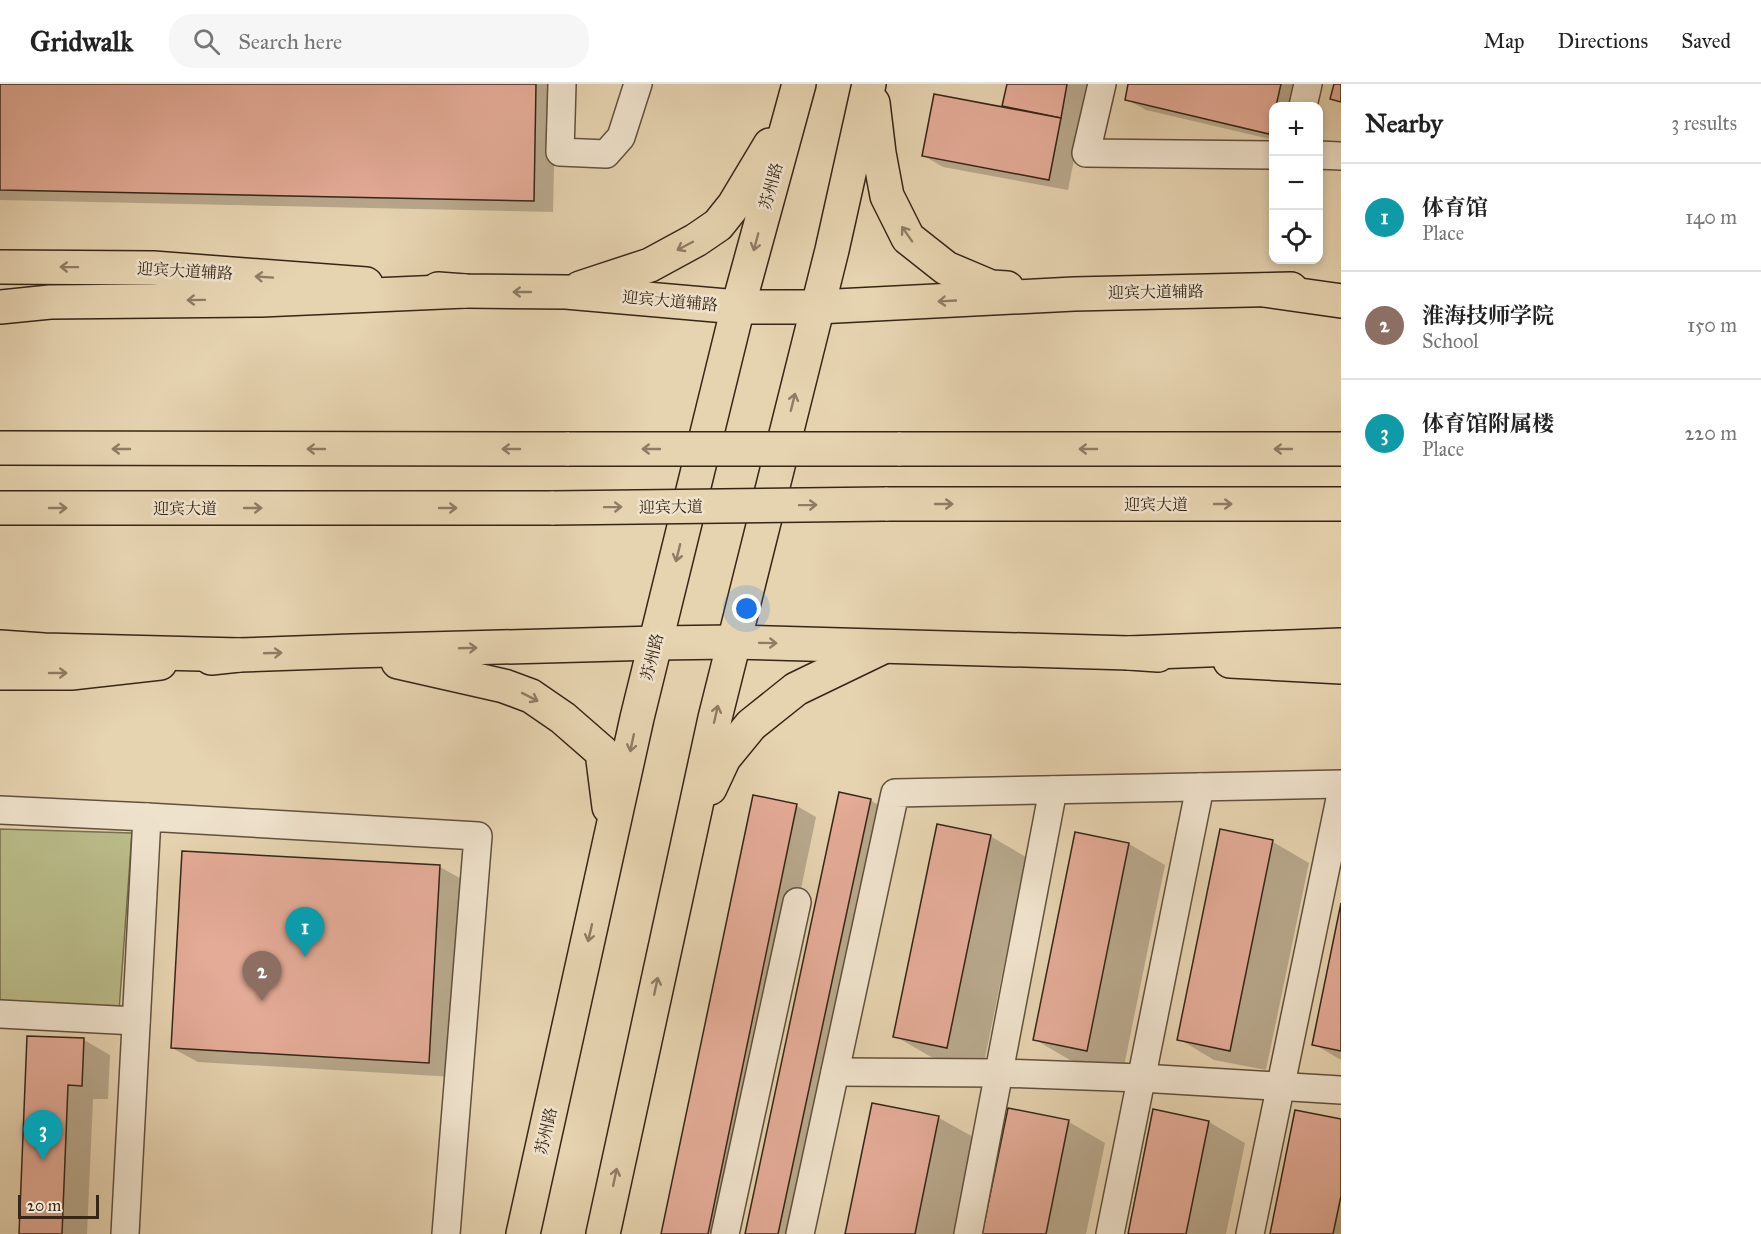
<!DOCTYPE html>
<html lang="en">
<head>
<meta charset="utf-8">
<style>
	:root { --surface:#fff; --page:#f6f6f6; --text:#222; --muted:#767676; --line:#e0e0e0; --accent:#2563eb }
	body { margin:0; font-family:"IM FELL Great Primer","Noto Serif SC",serif; background:var(--page); color:var(--text) }
	.controls { position:absolute; right:18px; top:18px; display:grid; overflow:hidden; border-radius:12px; box-shadow:0 3px 9px #0003 }
	.controls button { width:54px; height:54px; display:grid; place-items:center; padding:0; border:0; border-bottom:2px solid var(--line); background:var(--surface); color:var(--text); font:30px sans-serif }
	.scale { position:absolute; left:18px; bottom:15px; width:81px; box-sizing:border-box; padding-left:6px; border:3px solid #362617; border-top:0; font-size:16px; line-height:21px; white-space:nowrap; color:#362617; -webkit-text-stroke:4px #efe2cc; paint-order:stroke }
	.you { position:absolute; left:747px; top:525px; width:21px; height:21px; margin:-15px; border:4px solid #fff; border-radius:50%; background:#1a73e8; box-shadow:0 0 0 9px #1a73e833 }
	.badge { display:grid; place-items:center; width:39px; height:39px; border-radius:50%; background:var(--accent); color:#fff; font-size:20px; font-weight:700 }
	.pin { position:absolute; translate:-50% -50px; filter:drop-shadow(0 2px 3px #0008) }
	.pin::after { content:''; position:absolute; top:32px; width:21px; height:18px; background:inherit; clip-path:polygon(0 0,100% 0,50% 100%) }
	.list { margin:0; padding:0; list-style:none }
	h2 { display:flex; justify-content:space-between; align-items:center; height:78px; margin:0; padding:0 24px; font-size:26px }
	h2 small { font-size:20px; font-weight:400; color:var(--muted) }
	.list li { display:grid; grid-template-columns:39px 1fr auto; gap:18px; align-items:center; box-sizing:border-box; height:108px; padding:0 24px; border-top:2px solid var(--line) }
	.list b { display:block; font-size:22px; white-space:nowrap }
	.list p { margin:0; font-size:20px; white-space:nowrap; color:var(--muted) }
	.list em { font-size:20px; font-style:normal; color:var(--muted) }
	.icon { flex:none; width:33px; height:33px; fill:none; stroke:currentColor; stroke-width:2; stroke-linecap:round; stroke-linejoin:round }
	.map { position:relative; flex:none; width:1341px; height:1150px; overflow:hidden }
	header { display:flex; align-items:center; gap:36px; box-sizing:border-box; height:84px; padding:0 30px; background:var(--surface); border-bottom:2px solid var(--line) }
	header strong { font-size:28px }
	nav { display:flex; gap:33px; margin-inline-start:auto; font-size:21px }
	.search { width:420px; height:54px; background:var(--page); display:flex; align-items:center; gap:15px; box-sizing:border-box; padding:0 21px; border-radius:24px; color:var(--muted); font-size:22px }
	main { display:flex }
	aside { flex:1; background:var(--surface) }
	.map>svg:first-child { display:block }
	.green { fill:#b9bb88; stroke:#787050; stroke-width:1.5 }
	.shadow { fill:#0003 }
	.building { fill:#e4ab97; stroke:#362617; stroke-width:1.5 }
	.lines { fill:none; stroke-linecap:round; stroke-linejoin:round }
	.minor-casing { stroke:#62513d; stroke-width:30 }
	.major-casing { stroke:#362617; stroke-width:36 }
	.highway-casing { stroke:#362617; stroke-width:36 }
	.minor { stroke:#efe2cc; stroke-width:27 }
	.major { stroke:#e6d3b0; stroke-width:33 }
	.highway { stroke:#e6d3b0; stroke-width:33 }
	.highway-bridge-casing { stroke:#362617; stroke-width:36; stroke-linecap:butt }
	.highway-bridge { stroke:#e6d3b0; stroke-width:33 }
	.oneway { stroke:#8e7c64 }
	.labels { text-anchor:middle; dominant-baseline:central; stroke-width:5; stroke-linejoin:round; paint-order:stroke }
	.street-label { font-size:16px; fill:#362617; stroke:#efe2cc }
</style>
</head>
<body>
<header>
<strong>Gridwalk</strong>
<div class="search"><svg class="icon" aria-label="search" viewBox="0 0 24 24"><circle cx="10" cy="10" r="6"/><path d="M15 15l6 6"/></svg>Search here</div>
<nav><a>Map</a><a>Directions</a><a>Saved</a></nav>
</header>
<main>
<div class="map">
<svg width="1341" height="1150" viewBox="0 0 1341 1150">
	<rect width="100%" height="100%" fill="#e6d3b0"/>
	<filter id="stains"><feTurbulence type="fractalNoise" baseFrequency=".00333" numOctaves="4"/><feColorMatrix values="0 0 0 0 .2 0 0 0 0 .09 0 0 0 0 .02 0 0 0 .5 -.17"/></filter>
	<radialGradient id="worn" r=".72"><stop offset=".6" stop-color="#630" stop-opacity="0"/><stop offset="1" stop-color="#630" stop-opacity=".3"/></radialGradient>
	<polygon class="green" points="0,745 132,749 119,927 0,918"/>
	<g class="shadow">
		<polygon points="0,0 556,0 553,128 0,116"/>
		<polygon points="1008,0 1089,0 1068,106 943,83 924,72 1003,24"/>
		<polygon points="1130,0 1303,0 1298,22 1274,22 1274,56 1146,26 1126,15"/>
		<polygon points="754,713 797,722 816,733 729,1150 663,1150"/>
		<polygon points="870,716 889,727 799,1150 746,1150"/>
		<polygon points="1221,747 1273,758 1309,779 1266,986 1214,976 1179,955"/>
		<polygon points="1077,750 1129,760 1165,781 1123,987 1070,976 1034,955"/>
		<polygon points="990,752 1026,773 983,984 931,973 895,952"/>
		<polygon points="440,783 465,797 454,993 198,978 172,964"/>
		<polygon points="1341,827 1341,976 1314,960"/>
		<polygon points="28,954 84,956 110,971 108,1015 93,1015 87,1150 21,1150"/>
		<polygon points="873,1020 939,1034 975,1054 955,1150 847,1150"/>
		<polygon points="1009,1026 1069,1038 1105,1059 1086,1150 983,1150"/>
		<polygon points="1341,1037 1341,1150 1272,1150"/>
		<polygon points="1209,1038 1245,1059 1226,1150 1129,1150"/>
	</g>
	<g class="building">
		<polygon points="0,0 536,0 534,117 0,106"/>
		<polygon points="1007,0 1067,0 1061,34 1002,22"/>
		<polygon points="1128,0 1281,0 1276,22 1274,22 1274,33 1269,50 1125,16"/>
		<polygon points="1334,0 1341,0 1341,18 1330,15"/>
		<polygon points="934,10 1061,34 1049,96 922,72"/>
		<polygon points="839,708 871,715 778,1150 745,1150"/>
		<polygon points="753,711 797,720 708,1150 661,1150"/>
		<polygon points="937,740 991,751 947,964 893,953"/>
		<polygon points="1220,745 1273,756 1230,967 1177,956"/>
		<polygon points="1075,748 1129,759 1087,967 1033,956"/>
		<polygon points="182,767 440,781 429,979 171,964"/>
		<polygon points="1341,819 1341,967 1312,961"/>
		<polygon points="27,952 84,954 82,1002 68,1001 62,1150 19,1150"/>
		<polygon points="872,1019 939,1032 915,1150 845,1150"/>
		<polygon points="1008,1024 1069,1036 1046,1150 982,1150"/>
		<polygon points="1153,1025 1209,1037 1186,1150 1128,1150"/>
		<polygon points="1295,1026 1341,1035 1341,1112 1333,1150 1270,1150"/>
	</g>
	<g class="lines">
		<defs>
			<g id="minor">
				<polyline points="562,0 560,68 606,70 621,53 638,0"/>
				<polyline points="1102,0 1086,69 1274,71"/>
				<polyline points="1303,22 1308,0"/>
				<polyline points="1318,71 1341,72"/>
				<polyline points="0,726 147,733"/>
				<polyline points="0,930 136,937"/>
				<polyline points="835,988 999,989 1141,994 1341,1006"/>
				<polyline points="125,1150 147,733 478,752 446,1150"/>
				<polyline points="725,1150 797,818"/>
				<polyline points="800,1150 895,709 1341,700"/>
				<polyline points="968,1150 1053,706"/>
				<polyline points="1110,1150 1200,703"/>
				<polyline points="1250,1150 1341,710"/>
			</g>
			<g id="major">
				<polyline points="873,19 879,69 887,112 908,154 946,184 991,203 1007,204"/>
				<polyline points="0,183 153,184 366,200"/>
				<polyline points="580,204 650,181 696,156 718,141 734,121 770,61"/>
				<polyline points="438,205 465,207 566,208 738,223 817,223 1074,210 1291,205"/>
				<polyline points="211,574 239,571 352,567 656,559 733,558 1129,569 1158,571"/>
				<polyline points="1230,577 1341,583"/>
				<polyline points="398,578 504,602 531,612 563,634 602,668 609,723"/>
				<polyline points="0,589 71,589 160,579"/>
				<polyline points="710,704 724,674 751,641 796,605 881,564"/>
				<polyline points="523,1150 637,634 738,223 799,0"/>
				<polyline points="603,1150 715,634 832,166 869,0"/>
			</g>
			<g id="highway">
				<polyline points="1264,206 1341,217"/>
				<polyline points="0,223 50,218 261,216 465,207"/>
				<polyline points="0,364 569,365"/>
				<polyline points="898,365 1341,365"/>
				<polyline points="885,420 1341,420"/>
				<polyline points="0,424 554,424"/>
				<polyline points="0,563 44,566 239,571"/>
				<polyline points="1129,569 1341,561"/>
			</g>
		</defs>
		<use href="#minor" class="minor-casing"/>
		<use href="#major" class="major-casing"/>
		<use href="#highway" class="highway-casing"/>
		<use href="#minor" class="minor"/>
		<use href="#major" class="major"/>
		<use href="#highway" class="highway"/>
		<defs>
			<g id="highway-bridge">
				<polyline points="569,365 898,365"/>
				<polyline points="554,424 885,420"/>
			</g>
		</defs>
		<use href="#highway-bridge" class="highway-bridge-casing"/>
		<use href="#highway-bridge" class="highway-bridge"/>
	</g>
	<defs><path id="oneway-shaft" d="M-6 0H5M1.5-3L5.5 0L1.5 3" fill="none" stroke-width="1.6" stroke-linecap="round" stroke-linejoin="round" transform="scale(1.5)"/></defs>
	<g class="oneway">
		<use href="#oneway-shaft" transform="translate(907 150) rotate(-125)"/>
		<use href="#oneway-shaft" transform="translate(756 158) rotate(105)"/>
		<use href="#oneway-shaft" transform="translate(685 162) rotate(152)"/>
		<use href="#oneway-shaft" transform="translate(69 183) rotate(-179)"/>
		<use href="#oneway-shaft" transform="translate(264 193) rotate(-176)"/>
		<use href="#oneway-shaft" transform="translate(522 208) rotate(-180)"/>
		<use href="#oneway-shaft" transform="translate(196 216) rotate(179)"/>
		<use href="#oneway-shaft" transform="translate(947 217) rotate(177)"/>
		<use href="#oneway-shaft" transform="translate(793 318) rotate(-76)"/>
		<use href="#oneway-shaft" transform="translate(121 365) rotate(-180)"/>
		<use href="#oneway-shaft" transform="translate(316 365) rotate(-180)"/>
		<use href="#oneway-shaft" transform="translate(511 365) rotate(-180)"/>
		<use href="#oneway-shaft" transform="translate(651 365) rotate(180)"/>
		<use href="#oneway-shaft" transform="translate(1088 365) rotate(-180)"/>
		<use href="#oneway-shaft" transform="translate(1283 365) rotate(-180)"/>
		<use href="#oneway-shaft" transform="translate(944 420)"/>
		<use href="#oneway-shaft" transform="translate(1223 420)"/>
		<use href="#oneway-shaft" transform="translate(808 421) rotate(-1)"/>
		<use href="#oneway-shaft" transform="translate(613 423) rotate(-1)"/>
		<use href="#oneway-shaft" transform="translate(58 424)"/>
		<use href="#oneway-shaft" transform="translate(253 424)"/>
		<use href="#oneway-shaft" transform="translate(448 424)"/>
		<use href="#oneway-shaft" transform="translate(678 469) rotate(104)"/>
		<use href="#oneway-shaft" transform="translate(768 559) rotate(1)"/>
		<use href="#oneway-shaft" transform="translate(468 564) rotate(-2)"/>
		<use href="#oneway-shaft" transform="translate(273 569) rotate(-2)"/>
		<use href="#oneway-shaft" transform="translate(58 589)"/>
		<use href="#oneway-shaft" transform="translate(530 613) rotate(27)"/>
		<use href="#oneway-shaft" transform="translate(716 630) rotate(-77)"/>
		<use href="#oneway-shaft" transform="translate(632 659) rotate(102)"/>
		<use href="#oneway-shaft" transform="translate(590 849) rotate(103)"/>
		<use href="#oneway-shaft" transform="translate(656 902) rotate(-78)"/>
		<use href="#oneway-shaft" transform="translate(615 1093) rotate(-78)"/>
	</g>
	<g class="labels">
		<g class="street-label">
			<text transform="translate(771 102) rotate(-75)">苏州路</text>
			<text transform="translate(185 187) rotate(3)">迎宾大道辅路</text>
			<text transform="translate(1156 208) rotate(-1)">迎宾大道辅路</text>
			<text transform="translate(670 217) rotate(5)">迎宾大道辅路</text>
			<text x="1156" y="420">迎宾大道</text>
			<text transform="translate(671 423) rotate(-1)">迎宾大道</text>
			<text x="185" y="424">迎宾大道</text>
			<text transform="translate(652 573) rotate(-76)">苏州路</text>
			<text transform="translate(546 1047) rotate(-77)">苏州路</text>
		</g>
	</g>
	<rect width="100%" height="100%" filter="url(#stains)"/>
	<rect width="100%" height="100%" fill="url(#worn)"/>
</svg>
<div class="controls">
<button>+</button>
<button>−</button>
<button><svg class="icon" aria-label="locate" viewBox="0 0 24 24"><circle cx="12" cy="12" r="6"/><path d="M12 2v4M12 18v4M2 12h4M18 12h4"/></svg></button>
</div>
<div class="scale">20 m</div>
<div class="you"></div>
<div class="pin badge" style="left:305px;top:873px;background:#0f9aa8">1</div>
<div class="pin badge" style="left:262px;top:917px;background:#8d6e63">2</div>
<div class="pin badge" style="left:43px;top:1076px;background:#0f9aa8">3</div>
</div>
<aside>
<h2>Nearby<small>3 results</small></h2>
<ul class="list">
<li><span class="badge" style="background:#0f9aa8">1</span><div><b>体育馆</b><p>Place</p></div><em>140 m</em></li>
<li><span class="badge" style="background:#8d6e63">2</span><div><b>淮海技师学院</b><p>School</p></div><em>150 m</em></li>
<li><span class="badge" style="background:#0f9aa8">3</span><div><b>体育馆附属楼</b><p>Place</p></div><em>220 m</em></li>
</ul>
</aside>
</main>
</body>
</html>
